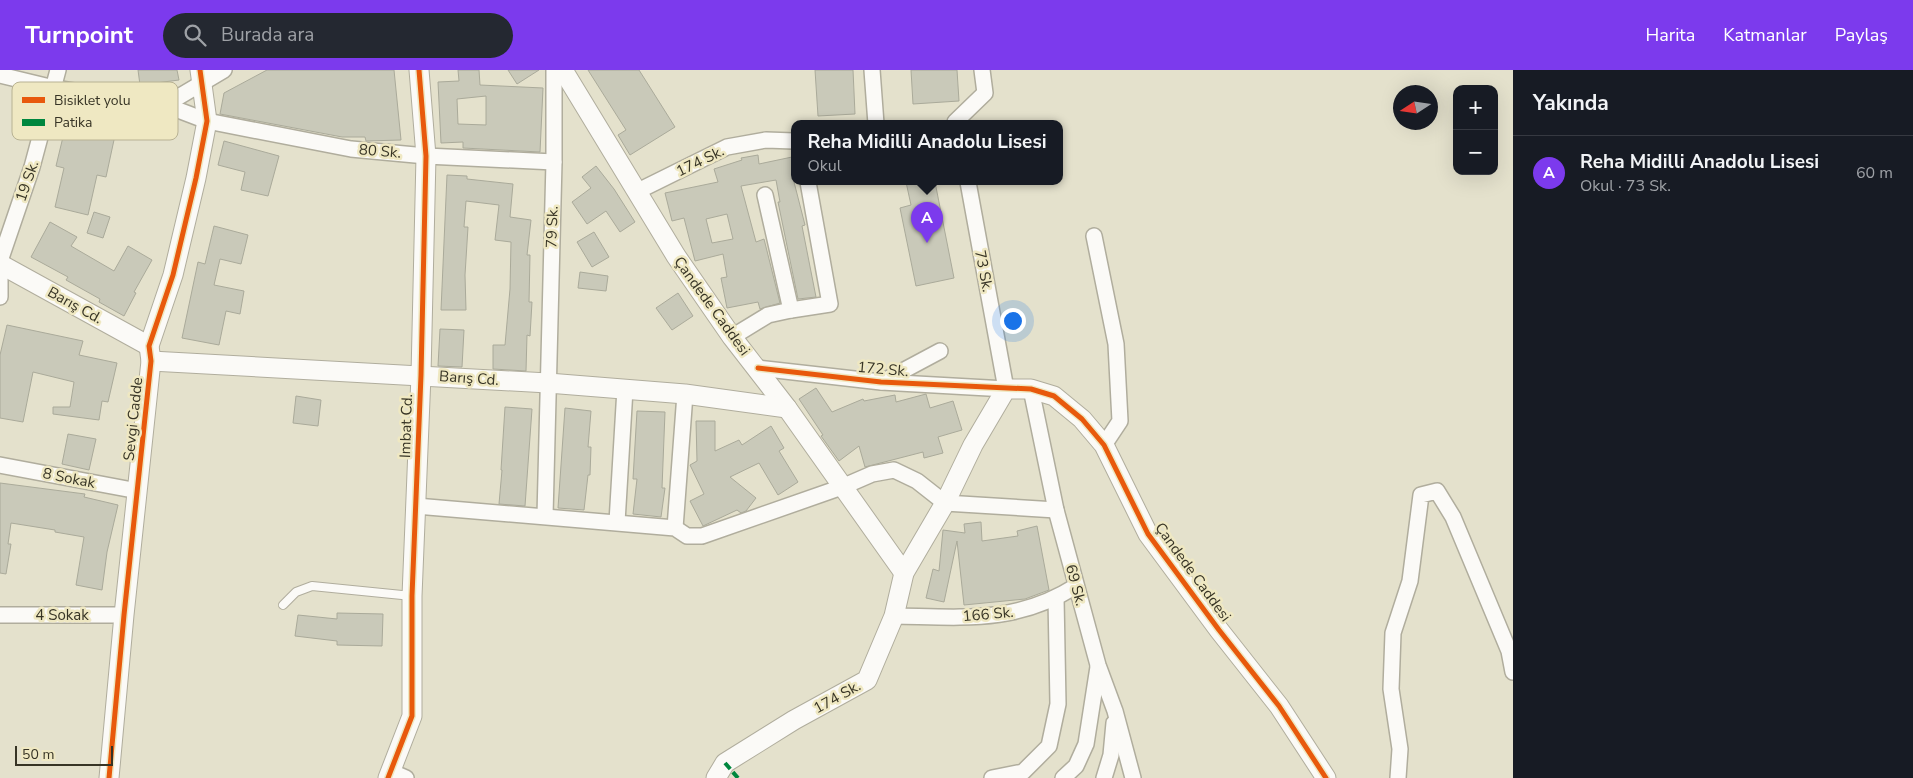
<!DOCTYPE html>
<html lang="tr">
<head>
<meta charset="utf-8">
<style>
	:root { --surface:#171b24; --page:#242831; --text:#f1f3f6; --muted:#9ea1a6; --line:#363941; --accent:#7c3aed }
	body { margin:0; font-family:"Nunito Sans",sans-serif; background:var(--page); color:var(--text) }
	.controls { position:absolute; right:15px; top:15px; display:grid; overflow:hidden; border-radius:10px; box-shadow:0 5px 20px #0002 }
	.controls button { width:45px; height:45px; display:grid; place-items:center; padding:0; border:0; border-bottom:1px solid var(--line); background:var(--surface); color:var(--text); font:25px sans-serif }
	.compass { position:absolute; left:1393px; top:15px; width:45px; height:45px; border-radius:50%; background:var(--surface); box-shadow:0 5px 20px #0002; rotate:258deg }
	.scale { position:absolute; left:15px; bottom:12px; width:98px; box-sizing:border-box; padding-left:5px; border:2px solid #373425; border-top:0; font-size:14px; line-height:18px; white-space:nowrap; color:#373425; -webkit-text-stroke:4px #efe8c2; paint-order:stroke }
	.you { position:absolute; left:1012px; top:250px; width:18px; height:18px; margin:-12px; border:4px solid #fff; border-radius:50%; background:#1a73e8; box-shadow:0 0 0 8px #1a73e833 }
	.badge { display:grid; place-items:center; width:32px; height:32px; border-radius:50%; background:var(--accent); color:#fff; font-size:16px; font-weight:700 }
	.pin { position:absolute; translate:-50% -41px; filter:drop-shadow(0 1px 2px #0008) }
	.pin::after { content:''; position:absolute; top:26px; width:18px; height:15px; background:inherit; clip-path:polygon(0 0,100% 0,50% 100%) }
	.popup { position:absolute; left:791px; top:50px; width:272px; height:65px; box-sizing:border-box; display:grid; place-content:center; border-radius:10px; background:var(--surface); filter:drop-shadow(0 1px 4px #0005); font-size:16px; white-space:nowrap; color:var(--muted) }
	.popup b { font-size:19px; color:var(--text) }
	.popup::after { content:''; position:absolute; left:50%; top:100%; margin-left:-10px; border:10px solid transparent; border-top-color:var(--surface) }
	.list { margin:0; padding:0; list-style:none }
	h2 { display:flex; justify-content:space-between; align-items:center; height:65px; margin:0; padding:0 20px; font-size:21px }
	h2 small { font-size:16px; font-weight:400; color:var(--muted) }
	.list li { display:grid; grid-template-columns:32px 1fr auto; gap:15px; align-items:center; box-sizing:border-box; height:75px; padding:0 20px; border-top:1px solid var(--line) }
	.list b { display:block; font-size:19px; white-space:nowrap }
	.list p { margin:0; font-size:16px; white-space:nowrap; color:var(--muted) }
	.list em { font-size:16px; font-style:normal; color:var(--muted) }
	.icon { flex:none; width:28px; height:28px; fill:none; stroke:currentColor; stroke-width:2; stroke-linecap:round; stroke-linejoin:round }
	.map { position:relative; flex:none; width:1513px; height:708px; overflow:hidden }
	header { display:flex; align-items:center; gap:30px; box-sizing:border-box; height:70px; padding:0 25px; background:var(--accent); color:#fff }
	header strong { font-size:24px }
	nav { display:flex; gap:28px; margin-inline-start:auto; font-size:18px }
	.search { width:350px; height:45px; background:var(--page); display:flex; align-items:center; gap:12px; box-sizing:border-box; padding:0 18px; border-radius:28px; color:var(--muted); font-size:19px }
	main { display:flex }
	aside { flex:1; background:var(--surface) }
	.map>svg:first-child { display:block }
	.building { fill:#c9c9b9; stroke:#aaaa9a; fill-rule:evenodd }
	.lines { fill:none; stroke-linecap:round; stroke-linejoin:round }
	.service-casing { stroke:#b0ad9d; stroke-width:10 }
	.minor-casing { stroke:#b0ad9d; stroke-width:18 }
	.tertiary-casing { stroke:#b0ad9d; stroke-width:21 }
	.service { stroke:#fbfaf7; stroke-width:8 }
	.minor { stroke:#fbfaf7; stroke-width:15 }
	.tertiary { stroke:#fbfaf7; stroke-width:19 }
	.quiet { stroke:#00873e; stroke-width:4; stroke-dasharray:8 4; stroke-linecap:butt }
	.cycleway-casing { stroke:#efe8c2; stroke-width:8 }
	.cycleway { stroke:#e8590c; stroke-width:5 }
	.labels { text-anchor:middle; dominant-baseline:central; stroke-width:5; stroke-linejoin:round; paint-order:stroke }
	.street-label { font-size:15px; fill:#373425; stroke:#efe8c2 }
	.key { fill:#efe8c2; stroke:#b8b293; stroke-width:1 }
	.key-label { font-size:14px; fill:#373425 }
</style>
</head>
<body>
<header>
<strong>Turnpoint</strong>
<div class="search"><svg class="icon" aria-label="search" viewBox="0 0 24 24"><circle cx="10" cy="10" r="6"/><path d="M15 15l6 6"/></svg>Burada ara</div>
<nav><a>Harita</a><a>Katmanlar</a><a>Paylaş</a></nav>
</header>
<main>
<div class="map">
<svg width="1513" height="708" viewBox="0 0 1513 708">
	<rect width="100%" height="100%" fill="#e4e1cc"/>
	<g class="building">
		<polygon points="138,0 177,0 179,10 140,15"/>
		<polygon points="267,0 394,0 401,70 366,71 365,67 342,67 220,44 224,23"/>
		<path d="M458 0H479L480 15 543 18 540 82 463 78V72L441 73 438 12 459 11ZM486 26V55L458 54 457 29Z"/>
		<polygon points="508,0 539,0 517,14"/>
		<polygon points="588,0 639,0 675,57 630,85 618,65 626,60"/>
		<polygon points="815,0 853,0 855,44 818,46"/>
		<polygon points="911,0 957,0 959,31 913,34"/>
		<polygon points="69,42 93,48 92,50 117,56 106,107 97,105 88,145 55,137 64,98 56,96"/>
		<polygon points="224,71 279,86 268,126 241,120 245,102 218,95"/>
		<path d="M758 85 759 94 792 87 794 112 805 155 802 156 816 227 798 229 778 132H780L776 110 741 116 756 172 764 169 780 233 760 239 758 232 727 238 721 208 727 207 723 184 695 191 684 148 672 151 665 123 718 112 714 99 742 90 741 88ZM727 144 733 169 712 173 706 149Z"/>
		<polygon points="596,96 614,119 635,152 620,162 606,141 587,154 572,132 591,118 582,107"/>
		<polygon points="447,105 467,106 467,109 513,114 510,147 531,150 527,185 530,185 529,232 532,232 530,266 527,265 526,301 493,299 493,275 505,275 510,219 511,172 495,170 499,135 466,131 464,157 468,157 465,205 466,240 441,240"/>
		<polygon points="906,112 935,112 954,208 916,216 900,138 911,135"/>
		<polygon points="94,142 110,147 103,168 87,163"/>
		<polygon points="50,152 77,167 71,176 114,201 128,176 152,190 134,222 136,223 124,246 99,232 100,229 66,210 68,207 31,187"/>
		<polygon points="214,156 248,165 241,194 220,189 214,215 244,221 240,244 226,241 219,275 182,268 198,192 205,194"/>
		<polygon points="594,162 609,187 592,197 577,172"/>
		<polygon points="580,202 608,206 606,221 578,218"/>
		<polygon points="678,223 693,246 672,260 656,238"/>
		<polygon points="7,255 83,271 79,285 117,293 108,332 102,331 99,350 53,344 53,337 70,337 74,312 33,302 23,352 0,348 0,285"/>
		<polygon points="440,259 464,260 462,297 438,296"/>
		<polygon points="816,318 832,342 863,329 864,331 895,325 896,332 926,324 930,338 953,331 962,360 938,367 943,383 924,388 923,382 865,397 859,376 839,391 821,366 823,365 799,329"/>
		<polygon points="296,326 321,330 318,356 293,353"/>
		<polygon points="505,337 532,339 525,436 499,434 502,400 501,400"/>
		<polygon points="565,338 591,341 588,377 591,377 590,405 588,405 584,440 558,438"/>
		<polygon points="637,341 665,342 662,418 665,418 661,447 633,444 637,409 633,409"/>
		<polygon points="696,351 715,351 715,381 739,370 742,375 771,356 784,378 779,381 798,412 778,425 759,393 730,407 756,428 746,441 741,443 737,440 703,456 690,431 704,424 690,395 697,391"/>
		<polygon points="68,364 96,369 89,400 62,394"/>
		<polygon points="0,413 85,424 84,427 118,435 107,482 102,520 76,515 84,467 55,462 55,460 11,453 8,474 11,474 6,504 0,503"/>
		<polygon points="981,452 982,471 1018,466 1017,461 1037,456 1049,520 1025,529 964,535 957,471 944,532 926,528 933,499 939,501 943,460 965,463 964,454"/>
		<polygon points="337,543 383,544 382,576 337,575 337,571 295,566 298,545 337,549"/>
	</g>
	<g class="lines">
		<defs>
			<polyline id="service" points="283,535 296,522 312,516 412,526"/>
			<g id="minor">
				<polyline points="872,0 876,54"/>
				<polyline points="0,5 54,18 165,35 207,51 351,79 426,86 554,92"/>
				<polyline points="165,35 224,0"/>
				<polyline points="955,54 955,52 985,23 982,0"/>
				<polyline points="638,121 727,77 766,70 794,71"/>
				<polyline points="765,125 791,240"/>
				<polyline points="1094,166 1116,274 1120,351 1104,375"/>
				<polyline points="0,191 32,97 58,0"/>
				<polyline points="0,205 0,227"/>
				<polyline points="732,267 768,245 791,240 830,234 808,112"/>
				<polyline points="758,298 881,312 1006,319 968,112"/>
				<polyline points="882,312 940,281"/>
				<polyline points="1031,319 1056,440 1098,595 1115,641 1133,708"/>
				<polyline points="0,395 138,421"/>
				<polyline points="416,436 675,458 687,466 702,466 842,417 872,404 894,400 917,411 945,433 1056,440"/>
				<polyline points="545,446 554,92 554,0"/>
				<polyline points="617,452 625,319"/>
				<polyline points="675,458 685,324"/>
				<polyline points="0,545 124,545"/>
				<path d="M894 546C962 547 1016 554 1076 516"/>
				<polyline points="390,701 406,708"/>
				<polyline points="992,708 1023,702 1049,676 1058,634 1056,528"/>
				<polyline points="1063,708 1076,696 1086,674 1098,597"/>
				<polyline points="1104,708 1111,685 1114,653"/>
				<polyline points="1398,708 1400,679 1391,619 1393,563 1410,511 1421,425 1437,421 1453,447 1509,581 1513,602"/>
			</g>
			<g id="tertiary">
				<polyline points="563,0 676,186 732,267 787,338 904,503"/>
				<polyline points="0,194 149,276"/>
				<polyline points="151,291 548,313 685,324 787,338"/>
				<polyline points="109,708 124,545 151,291 149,276 173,205 196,108 207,51 200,0"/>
				<polyline points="388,708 412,646 412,526 421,305 426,86 419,0"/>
				<polyline points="716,708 725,693 794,650 867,610 894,546 904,503 945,433 973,375 1006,319 1031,319 1054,326 1082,349 1104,375 1148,464 1219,560 1279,636 1326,708"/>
			</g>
		</defs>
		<use href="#service" class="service-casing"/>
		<use href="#minor" class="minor-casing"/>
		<use href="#tertiary" class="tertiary-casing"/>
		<use href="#service" class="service"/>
		<use href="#minor" class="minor"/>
		<use href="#tertiary" class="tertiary"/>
		<polyline class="quiet" points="725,693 738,708"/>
		<defs>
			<g id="cycleway">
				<polyline points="758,298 881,312 1031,319 1054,326 1082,349 1104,375 1148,464 1219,560 1279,636 1326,708"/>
				<polyline points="109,708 124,545 151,291 149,276 173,205 196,108 207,51 200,0"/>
				<polyline points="388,708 412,646 412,526 421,305 426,86 419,0"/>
			</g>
		</defs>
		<use href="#cycleway" class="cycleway-casing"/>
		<use href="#cycleway" class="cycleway"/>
	</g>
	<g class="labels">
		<g class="street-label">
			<text transform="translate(380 81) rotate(5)">80 Sk.</text>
			<text transform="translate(700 91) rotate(-26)">174 Sk.</text>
			<text transform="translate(27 111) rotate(-71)">19 Sk.</text>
			<text transform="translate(552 157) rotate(-88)">79 Sk.</text>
			<text transform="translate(984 201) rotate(79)">73 Sk.</text>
			<text transform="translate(75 235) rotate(29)">Barış Cd.</text>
			<text transform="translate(712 236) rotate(54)">Çandede Caddesi</text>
			<text transform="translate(883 299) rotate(5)">172 Sk.</text>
			<text transform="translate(469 308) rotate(4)">Barış Cd.</text>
			<text transform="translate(133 349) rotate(-84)">Sevgi Cadde</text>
			<text transform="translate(406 356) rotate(-88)">Imbat Cd.</text>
			<text transform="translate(69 408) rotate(11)">8 Sokak</text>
			<text transform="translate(1193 502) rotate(54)">Çandede Caddesi</text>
			<text transform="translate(1076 515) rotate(75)">69 Sk.</text>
			<text transform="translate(988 544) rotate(-5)">166 Sk.</text>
			<text x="62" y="545">4 Sokak</text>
			<text transform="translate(837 627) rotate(-29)">174 Sk.</text>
		</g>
	</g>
	<rect x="12" y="12" width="166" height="58" rx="8" class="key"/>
	<rect x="22" y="27" width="23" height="6" fill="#e8590c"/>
	<rect x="22" y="49" width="23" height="7" fill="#00873e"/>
	<g class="key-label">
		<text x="54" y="35">Bisiklet yolu</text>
		<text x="54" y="57">Patika</text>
	</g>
</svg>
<div class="controls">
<button>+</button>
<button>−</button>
</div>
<svg class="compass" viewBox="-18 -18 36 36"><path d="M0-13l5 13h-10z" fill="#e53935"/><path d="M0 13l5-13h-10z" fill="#9ea1a6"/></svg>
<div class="scale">50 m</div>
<div class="you"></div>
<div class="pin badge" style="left:927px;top:173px">A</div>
<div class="popup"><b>Reha Midilli Anadolu Lisesi</b>Okul</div>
</div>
<aside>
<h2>Yakında<small></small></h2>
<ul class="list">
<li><span class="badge">A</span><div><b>Reha Midilli Anadolu Lisesi</b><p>Okul · 73 Sk.</p></div><em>60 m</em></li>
</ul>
</aside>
</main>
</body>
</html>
